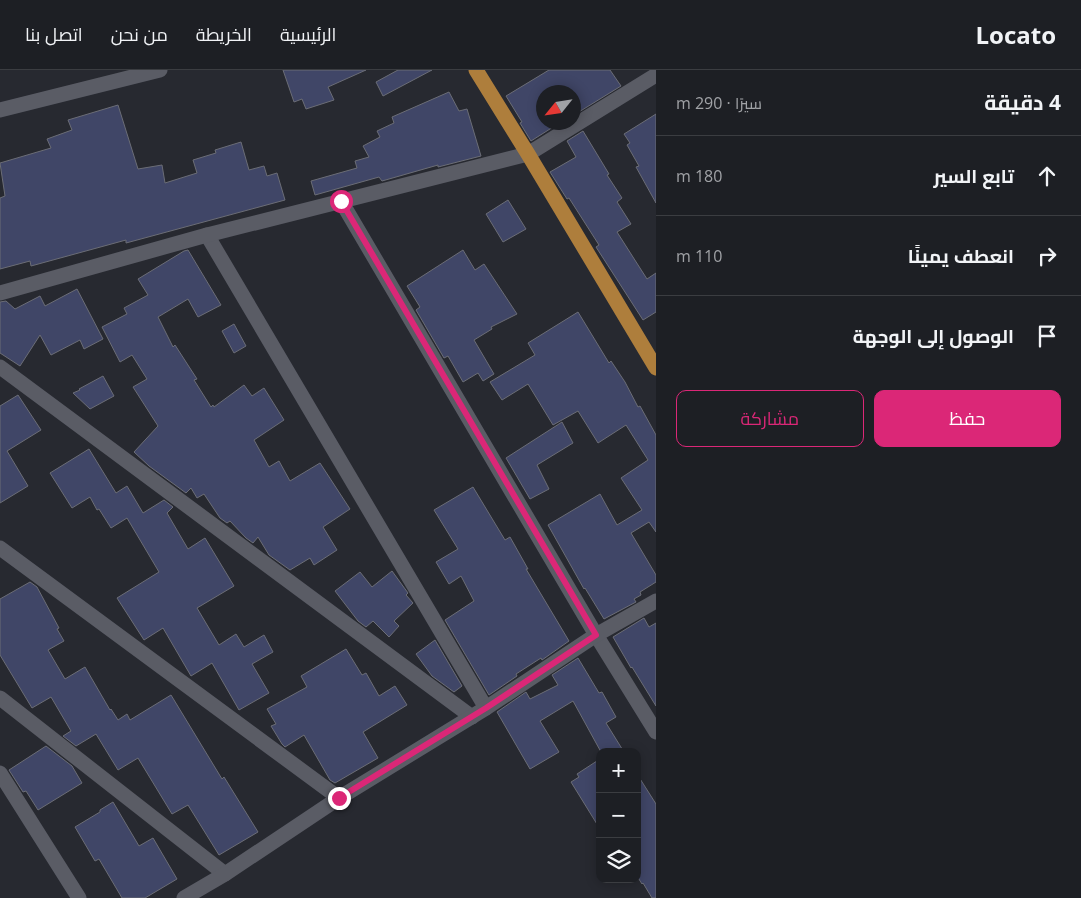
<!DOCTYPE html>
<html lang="ar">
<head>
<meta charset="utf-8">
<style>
	:root { --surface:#1d1f24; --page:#2a2c31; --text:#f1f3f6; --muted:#a0a2a6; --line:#3b3d41; --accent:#db2777 }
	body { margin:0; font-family:"Open Sans",Cairo,sans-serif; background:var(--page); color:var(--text); direction:rtl }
	.controls { position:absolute; right:15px; bottom:15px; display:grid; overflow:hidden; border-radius:10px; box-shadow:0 2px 12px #0003 }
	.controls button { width:45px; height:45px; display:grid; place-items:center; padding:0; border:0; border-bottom:1px solid var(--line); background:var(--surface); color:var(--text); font:25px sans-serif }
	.compass { position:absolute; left:536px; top:15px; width:45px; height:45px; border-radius:50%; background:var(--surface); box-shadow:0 2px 12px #0003; rotate:240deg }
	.stop { position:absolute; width:15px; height:15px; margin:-11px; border:4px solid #db2777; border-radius:50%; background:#fff }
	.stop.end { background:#db2777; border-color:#fff; box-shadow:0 1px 5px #0008 }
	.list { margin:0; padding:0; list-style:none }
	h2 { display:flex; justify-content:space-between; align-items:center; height:65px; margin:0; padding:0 20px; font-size:21px }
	h2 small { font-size:16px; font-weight:400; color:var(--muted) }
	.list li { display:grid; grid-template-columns:32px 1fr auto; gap:15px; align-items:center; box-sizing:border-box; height:80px; padding:0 20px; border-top:1px solid var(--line) }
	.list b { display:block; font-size:19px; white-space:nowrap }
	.list em { font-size:16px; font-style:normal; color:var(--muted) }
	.actions { display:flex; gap:10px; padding:15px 20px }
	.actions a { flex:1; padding:11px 0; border:1px solid var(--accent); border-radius:10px; text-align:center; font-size:18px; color:var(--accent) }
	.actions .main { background:var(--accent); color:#fff }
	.icon { flex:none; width:28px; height:28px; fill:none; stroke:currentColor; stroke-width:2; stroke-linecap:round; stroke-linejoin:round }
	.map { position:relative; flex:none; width:656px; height:828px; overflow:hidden; direction:ltr }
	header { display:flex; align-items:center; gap:30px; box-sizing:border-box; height:70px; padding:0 25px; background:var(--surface); border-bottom:1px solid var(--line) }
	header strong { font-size:24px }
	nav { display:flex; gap:28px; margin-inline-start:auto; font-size:18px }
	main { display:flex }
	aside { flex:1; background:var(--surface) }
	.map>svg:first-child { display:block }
	.building { fill:#404667; stroke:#6b6d76 }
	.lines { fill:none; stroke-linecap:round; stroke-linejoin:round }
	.minor { stroke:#5a5c65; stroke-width:15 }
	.major { stroke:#ae7e3c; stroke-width:15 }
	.route { stroke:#db2777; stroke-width:6 }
</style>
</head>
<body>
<header>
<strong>Locato</strong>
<nav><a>الرئيسية</a><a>الخريطة</a><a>من نحن</a><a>اتصل بنا</a></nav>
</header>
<main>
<aside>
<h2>4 دقيقة<small>سيرًا · 290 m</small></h2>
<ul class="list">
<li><svg class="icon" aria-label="ahead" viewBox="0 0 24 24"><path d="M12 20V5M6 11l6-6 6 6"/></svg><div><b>تابع السير</b></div><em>180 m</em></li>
<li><svg class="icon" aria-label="right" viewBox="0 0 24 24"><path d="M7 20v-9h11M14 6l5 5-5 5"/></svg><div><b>انعطف يمينًا</b></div><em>110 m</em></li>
<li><svg class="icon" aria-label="arrive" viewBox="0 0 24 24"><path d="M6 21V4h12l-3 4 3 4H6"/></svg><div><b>الوصول إلى الوجهة</b></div></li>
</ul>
<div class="actions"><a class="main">حفظ</a><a>مشاركة</a></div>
</aside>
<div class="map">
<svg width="656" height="828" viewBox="0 0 656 828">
	<rect width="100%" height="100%" fill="#272930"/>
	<g class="building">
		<polygon points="283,0 366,0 328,17 334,30 306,39 302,29 294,32"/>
		<polygon points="398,0 432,0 383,26 376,12"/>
		<polygon points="549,0 610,0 621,16 574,45 574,22 544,22 544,52 561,52 531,71 520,53 522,52 506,26"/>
		<polygon points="449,22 459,41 467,39 481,86 438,97 438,95 382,111 379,107 315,125 311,111 357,98 355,91 369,87 363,76 380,67 377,61 394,53 392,47"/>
		<polygon points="118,35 138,99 162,95 165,113 197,103 193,90 216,83 215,80 241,72 249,100 264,96 267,106 277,103 285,130 126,173 126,170 31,196 30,191 0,199 0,128 5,126 0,93 51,78 47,69 72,60 68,50"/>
		<polygon points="656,44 656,133 636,97 639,96 627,75 630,73 624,64"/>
		<polygon points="583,61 609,104 607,105 622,128 617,132 631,154 617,162 647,209 656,203 656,242 643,250 596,177 599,175 569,128 567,129 550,102 576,87 567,71"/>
		<polygon points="508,130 526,159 503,172 486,144"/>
		<polygon points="188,180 221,235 198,247 188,229 158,247 173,277 175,275 197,309 194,310 211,337 213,335 214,337 244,315 252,326 264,318 284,350 254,370 269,397 279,391 290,411 320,393 350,439 323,457 337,480 314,495 310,488 290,500 269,485 258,467 253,473 246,468 230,451 227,453 220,448 204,424 197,428 191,418 186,423 149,396 134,382 158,356 133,317 147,309 132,285 120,292 102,257 127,244 124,238 148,225 138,209 184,181"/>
		<polygon points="463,180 475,200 484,194 517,244 491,257 492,259 474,270 494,304 483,311 478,303 463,312 448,286 444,288 416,240 420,237 407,216"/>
		<polygon points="77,219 103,269 84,279 80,270 51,285 40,265 20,296 0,283 0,232 6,231 15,239 40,226 45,236"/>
		<polygon points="578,242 609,293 611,291 625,312 638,337 640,336 656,365 656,462 649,452 631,463 656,505 656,512 640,522 641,525 634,529 636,532 604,549 585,518 584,519 548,455 600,424 617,455 642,440 621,408 648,390 626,355 598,373 578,341 553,355 528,314 502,330 490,312 535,285 528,273"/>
		<polygon points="234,254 246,276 234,283 222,261"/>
		<polygon points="103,306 114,326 90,339 73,323 80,320 79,319"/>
		<polygon points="18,325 41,360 7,381 28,416 0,433 0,336"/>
		<polygon points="562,352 573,373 537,395 549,419 530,429 506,388"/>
		<polygon points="89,379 116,423 127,416 143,443 164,430 173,437 167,443 188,479 205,468 234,516 197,538 219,575 236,564 244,577 264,565 273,582 252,594 269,623 239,640 212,593 191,606 163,558 144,570 117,528 159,502 127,448 111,458 99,439 97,440 90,427 72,438 50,403"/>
		<polygon points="473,417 505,470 510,467 528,499 526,499 569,571 542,590 541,588 516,604 517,606 489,625 445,550 474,531 461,506 449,514 436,492 458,479 434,440"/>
		<polygon points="392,501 408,523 406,525 413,533 394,551 399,556 389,567 373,551 366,557 358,551 335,521 360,502 372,517"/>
		<polygon points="30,512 37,517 59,558 57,559 64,571 48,580 65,609 85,597 110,640 111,639 118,650 127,644 130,650 171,625 222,709 224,707 258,762 219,785 188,735 172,744 138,688 118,700 96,664 76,676 63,666 71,661 51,627 32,638 0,585 0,529"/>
		<polygon points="644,548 649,557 656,553 656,636 632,597 631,598 613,567"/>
		<polygon points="435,570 462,616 454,622 432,606 416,584"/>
		<polygon points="346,579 362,605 366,603 379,626 395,616 407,635 363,662 378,688 335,713 330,710 304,665 285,677 282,674 271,656 276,654 267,639 307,617 301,606"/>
		<polygon points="578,588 599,623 602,622 616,647 606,653 624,682 601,682 573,631 540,651 559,682 530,699 497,642 526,622 530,629 558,615 552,605"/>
		<polygon points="46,676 72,696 82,713 38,740 26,721 23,722 9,700"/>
		<polygon points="600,689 600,759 571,712 579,707 577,704"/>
		<polygon points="637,704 656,734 656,828 652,828 643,813 642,814 637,806"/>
		<polygon points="113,732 139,776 153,768 177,809 145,828 122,828 99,789 95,791 75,757 100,742 100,740"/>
	</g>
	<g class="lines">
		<g class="minor">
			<polyline points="0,40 160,0"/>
			<polyline points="341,131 596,565 656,662"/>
			<polyline points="207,165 486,638"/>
			<polyline points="0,223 207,165 528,84 656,5"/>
			<polyline points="0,297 472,647"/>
			<polyline points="0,478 339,728"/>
			<polyline points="0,628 225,804"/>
			<polyline points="0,703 79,828"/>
			<polyline points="184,828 225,804 339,728 486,638 596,565 656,531"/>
		</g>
		<polyline class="major" points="476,0 528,84 656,298"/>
	</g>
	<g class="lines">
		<polyline class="route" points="339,728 486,638 596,565 341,131"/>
	</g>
</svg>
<div class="controls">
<button>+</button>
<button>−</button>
<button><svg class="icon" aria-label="layers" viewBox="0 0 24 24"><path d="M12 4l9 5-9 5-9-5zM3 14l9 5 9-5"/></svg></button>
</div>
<svg class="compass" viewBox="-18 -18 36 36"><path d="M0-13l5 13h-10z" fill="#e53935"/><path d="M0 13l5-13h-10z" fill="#a0a2a6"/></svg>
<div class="stop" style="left:341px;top:131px"></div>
<div class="stop end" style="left:339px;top:728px"></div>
</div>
</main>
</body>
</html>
